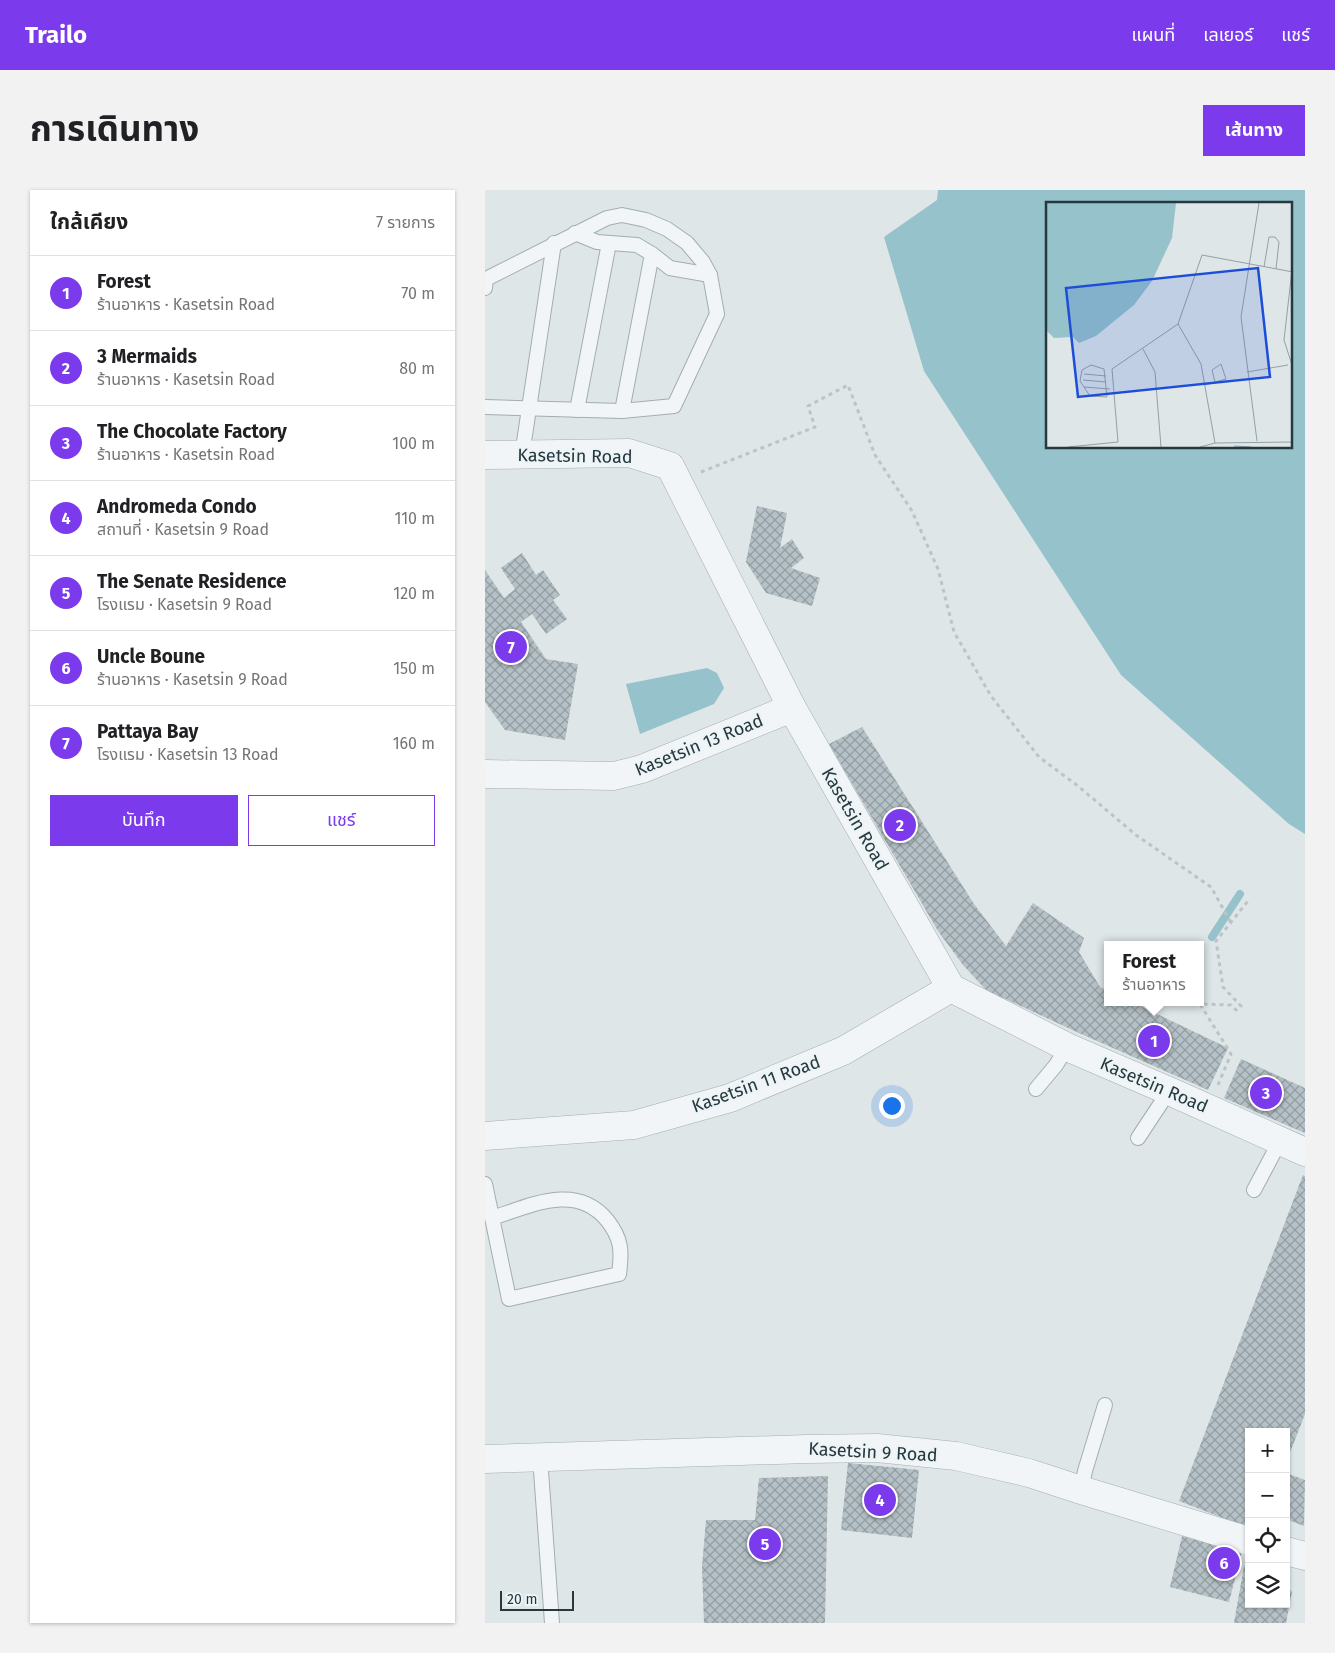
<!DOCTYPE html>
<html lang="th">
<head>
<meta charset="utf-8">
<style>
	:root { --surface:#fff; --page:#f2f2f2; --text:#202124; --muted:#757577; --line:#e0e0e0; --accent:#7c3aed }
	body { margin:0; font-family:"Fira Sans","Noto Sans Thai",sans-serif; background:var(--page); color:var(--text) }
	.controls { position:absolute; right:15px; bottom:15px; display:grid; overflow:hidden; border-radius:0px; box-shadow:0 1px 4px #0004 }
	.controls button { width:45px; height:45px; display:grid; place-items:center; padding:0; border:0; border-bottom:1px solid var(--line); background:var(--surface); color:var(--text); font:25px sans-serif }
	.scale { position:absolute; left:15px; bottom:12px; width:74px; box-sizing:border-box; padding-left:5px; border:2px solid #263840; border-top:0; font-size:14px; line-height:18px; white-space:nowrap; color:#263840; -webkit-text-stroke:4px #edf4f6; paint-order:stroke }
	.you { position:absolute; left:406px; top:915px; width:18px; height:18px; margin:-12px; border:4px solid #fff; border-radius:50%; background:#1a73e8; box-shadow:0 0 0 8px #1a73e833 }
	.badge { display:grid; place-items:center; width:32px; height:32px; border-radius:50%; background:var(--accent); color:#fff; font-size:16px; font-weight:700 }
	.pin { position:absolute; translate:-50% -50%; border:2px solid #fff; box-shadow:0 1px 5px #0006 }
	.popup { position:absolute; left:619px; top:751px; width:100px; height:65px; box-sizing:border-box; display:grid; place-content:center; border-radius:0px; background:var(--surface); filter:drop-shadow(0 1px 4px #0005); font-size:16px; white-space:nowrap; color:var(--muted) }
	.popup b { font-size:19px; color:var(--text) }
	.popup::after { content:''; position:absolute; left:50%; top:100%; margin-left:-10px; border:10px solid transparent; border-top-color:var(--surface) }
	.list { margin:0; padding:0; list-style:none }
	h2 { display:flex; justify-content:space-between; align-items:center; height:65px; margin:0; padding:0 20px; font-size:21px }
	h2 small { font-size:16px; font-weight:400; color:var(--muted) }
	.list li { display:grid; grid-template-columns:32px 1fr auto; gap:15px; align-items:center; box-sizing:border-box; height:75px; padding:0 20px; border-top:1px solid var(--line) }
	.list b { display:block; font-size:19px; white-space:nowrap }
	.list p { margin:0; font-size:16px; white-space:nowrap; color:var(--muted) }
	.list em { font-size:16px; font-style:normal; color:var(--muted) }
	.actions { display:flex; gap:10px; padding:15px 20px }
	.actions a { flex:1; padding:11px 0; border:1px solid var(--accent); border-radius:0px; text-align:center; font-size:18px; color:var(--accent) }
	.actions .main { background:var(--accent); color:#fff }
	.icon { flex:none; width:28px; height:28px; fill:none; stroke:currentColor; stroke-width:2; stroke-linecap:round; stroke-linejoin:round }
	.map { position:relative; flex:none; width:820px; height:1433px; overflow:hidden; border-radius:0px }
	header { display:flex; align-items:center; gap:30px; box-sizing:border-box; height:70px; padding:0 25px; background:var(--accent); color:#fff }
	header strong { font-size:24px }
	nav { display:flex; gap:28px; margin-inline-start:auto; font-size:18px }
	.intro { display:flex; align-items:center; justify-content:space-between; box-sizing:border-box; height:120px; padding:0 30px }
	h1 { margin:0; font-size:35px }
	.button { padding:12px 22px; border-radius:0px; background:var(--accent); color:#fff; font-size:18px; font-weight:700 }
	main { display:flex; gap:30px; padding:0 30px }
	aside { flex:1; background:var(--surface); border-radius:0px; box-shadow:0 1px 4px #0004 }
	.map>svg:first-child { display:block }
	.water { fill:#96c2cb; fill-rule:evenodd }
	.lines { fill:none; stroke-linecap:round; stroke-linejoin:round }
	.stream { stroke:#96c2cb; stroke-width:8 }
	.building { fill:url(#building-cross-hatch) }
	.lane-casing { stroke:#a3aeb2; stroke-width:16 }
	.street-casing { stroke:#a3aeb2; stroke-width:29 }
	.path { stroke:#bcc4c7; stroke-width:3; stroke-dasharray:4 4; stroke-linecap:butt }
	.lane { stroke:#f1f5f7; stroke-width:14 }
	.street { stroke:#f1f5f7; stroke-width:28 }
	.labels { text-anchor:middle; dominant-baseline:central; stroke-width:4; stroke-linejoin:round; paint-order:stroke }
	.street-label { font-size:18px; fill:#263840; stroke:#edf4f6 }
	.inset-road { fill:none; stroke:#94a0a5; stroke-width:1 }
	.view { fill:#1d4ed8; fill-opacity:0.15; stroke:#1d4ed8; stroke-width:2.5 }
	.inset-edge { fill:none; stroke:#263840; stroke-width:2.5 }
</style>
</head>
<body>
<header>
<strong>Trailo</strong>
<nav><a>แผนที่</a><a>เลเยอร์</a><a>แชร์</a></nav>
</header>
<div class="intro"><h1>การเดินทาง</h1><a class="button">เส้นทาง</a></div>
<main>
<aside>
<h2>ใกล้เคียง<small>7 รายการ</small></h2>
<ul class="list">
<li><span class="badge">1</span><div><b>Forest</b><p>ร้านอาหาร · Kasetsin Road</p></div><em>70 m</em></li>
<li><span class="badge">2</span><div><b>3 Mermaids</b><p>ร้านอาหาร · Kasetsin Road</p></div><em>80 m</em></li>
<li><span class="badge">3</span><div><b>The Chocolate Factory</b><p>ร้านอาหาร · Kasetsin Road</p></div><em>100 m</em></li>
<li><span class="badge">4</span><div><b>Andromeda Condo</b><p>สถานที่ · Kasetsin 9 Road</p></div><em>110 m</em></li>
<li><span class="badge">5</span><div><b>The Senate Residence</b><p>โรงแรม · Kasetsin 9 Road</p></div><em>120 m</em></li>
<li><span class="badge">6</span><div><b>Uncle Boune</b><p>ร้านอาหาร · Kasetsin 9 Road</p></div><em>150 m</em></li>
<li><span class="badge">7</span><div><b>Pattaya Bay</b><p>โรงแรม · Kasetsin 13 Road</p></div><em>160 m</em></li>
</ul>
<div class="actions"><a class="main">บันทึก</a><a>แชร์</a></div>
</aside>
<div class="map">
<svg width="820" height="1433" viewBox="0 0 820 1433">
	<defs>
		<pattern id="building-cross-hatch" width="8" height="8" patternUnits="userSpaceOnUse" patternTransform="scale(1.25)"><rect width="8" height="8" fill="#b5c1c6"/><path d="M0 0l8 8M0 8l8-8" fill="none" stroke="#939ea2"/></pattern>
	</defs>
	<rect width="100%" height="100%" fill="#dee6e8"/>
	<g class="water">
		<path d="M453 0H820V644L804 634 636 485 439 181 399 47 452 10ZM562 14H806V258H562Z"/>
		<polygon points="222,478 232,483 239,498 229,514 155,544 141,494"/>
	</g>
	<g class="lines">
		<polyline class="stream" points="727,747 755,704"/>
	</g>
	<g class="building">
		<polygon points="272,316 302,323 295,358 307,349 319,368 306,378 335,388 327,416 281,403 261,372"/>
		<polygon points="37,363 51,385 58,380 75,405 68,410 82,429 61,444 47,424 36,432 61,469 93,474 80,550 20,540 0,512 0,380 19,408 30,399 16,378"/>
		<polygon points="377,537 489,714 521,756 548,713 599,748 594,762 615,797 623,801 623,812 647,812 743,858 723,900 594,843 501,800 478,775 453,741 344,554"/>
		<polygon points="756,869 820,898 820,943 739,908"/>
		<polygon points="818,985 820,986 820,1224 801,1273 801,1242 764,1242 764,1338 694,1311"/>
		<polygon points="363,1273 434,1280 427,1348 356,1340"/>
		<polygon points="801,1283 820,1290 819,1336 801,1329"/>
		<polygon points="343,1286 340,1433 219,1433 217,1377 221,1330 270,1330 274,1288"/>
		<polygon points="697,1346 757,1361 744,1412 685,1397"/>
		<polygon points="759,1376 764,1377 764,1414 801,1414 801,1394 807,1402 801,1433 749,1433"/>
	</g>
	<g class="lines">
		<defs>
			<g id="lane">
				<polyline points="90,43 112,52 152,55 167,64 185,78 225,85"/>
				<polyline points="0,98 1,89 122,28 137,25 161,30 182,39 202,53 218,72 225,85 232,124 189,216 137,221 0,217"/>
				<polyline points="92,220 124,53"/>
				<polyline points="137,221 167,64"/>
				<polyline points="37,265 69,53"/>
				<polyline points="551,899 571,875 582,857"/>
				<polyline points="653,948 684,901"/>
				<path d="M0 994 24 1109 134 1084C137 1061 137 1049 122 1030 91 992 45 1016 7 1028"/>
				<polyline points="769,1000 795,951"/>
				<polyline points="55,1267 67,1433"/>
				<polyline points="596,1300 600,1281 620,1215"/>
			</g>
			<g id="street">
				<polyline points="0,265 144,263 185,276 307,518 466,798 582,857 684,901 820,962"/>
				<polyline points="0,584 129,586 157,579 307,518"/>
				<polyline points="0,946 149,935 245,908 358,861 466,798"/>
				<polyline points="0,1269 322,1259 392,1258 471,1266 544,1283 596,1300 764,1351"/>
				<polyline points="801,1361 820,1366"/>
			</g>
		</defs>
		<use href="#lane" class="lane-casing"/>
		<use href="#street" class="street-casing"/>
		<g class="path">
			<polyline points="216,282 330,237 323,216 363,195 390,265 427,321 453,379 469,442 506,506 554,567 593,596 651,645 726,697 746,733"/>
			<polyline points="733,895 746,864 715,814 746,815 751,820 756,816 738,797 731,751 763,711"/>
		</g>
		<use href="#lane" class="lane"/>
		<use href="#street" class="street"/>
	</g>
	<g class="labels">
		<g class="street-label">
			<text transform="translate(90 266) rotate(1)">Kasetsin Road</text>
			<text transform="translate(214 555) rotate(-22)">Kasetsin 13 Road</text>
			<text transform="translate(370 629) rotate(60)">Kasetsin Road</text>
			<text transform="translate(271 894) rotate(-20)">Kasetsin 11 Road</text>
			<text transform="translate(669 895) rotate(23)">Kasetsin Road</text>
			<text transform="translate(388 1262) rotate(3)">Kasetsin 9 Road</text>
		</g>
	</g>
	<g transform="translate(561 12)">
		<rect width="246" height="246" fill="#dee6e8"/>
		<path d="M0 1H130L126 36 106 79 88 103 50 134 33 141 27 135 8 136 0 128Z" fill="#96c2cb"/>
		<path class="inset-road" d="M218 65 223 35H229L233 40 230 67M246 68 238 138 247 166M132 122 155 162 169 241M97 147 109 170 115 245M45 163 58 167 61 195 44 194 34 179 36 168ZM201 170 242 163M38 172 60 174M37 178 60 180M159 183 169 180 180 177 175 162 166 168 169 180M38 185 64 187M211 239 195 115 213 1M72 240 66 167 132 122 156 53 247 70M188 244 205 245M22 245 72 240M154 245 169 241 247 240"/>
		<path class="view" d="M212 66 224 175 32 195 20 86Z"/>
		<rect width="246" height="246" class="inset-edge"/>
	</g>
</svg>
<div class="controls">
<button>+</button>
<button>−</button>
<button><svg class="icon" aria-label="locate" viewBox="0 0 24 24"><circle cx="12" cy="12" r="6"/><path d="M12 2v4M12 18v4M2 12h4M18 12h4"/></svg></button>
<button><svg class="icon" aria-label="layers" viewBox="0 0 24 24"><path d="M12 4l9 5-9 5-9-5zM3 14l9 5 9-5"/></svg></button>
</div>
<div class="scale">20 m</div>
<div class="you"></div>
<div class="pin badge" style="left:669px;top:851px">1</div>
<div class="popup"><b>Forest</b>ร้านอาหาร</div>
<div class="pin badge" style="left:415px;top:635px">2</div>
<div class="pin badge" style="left:781px;top:903px">3</div>
<div class="pin badge" style="left:395px;top:1310px">4</div>
<div class="pin badge" style="left:280px;top:1354px">5</div>
<div class="pin badge" style="left:739px;top:1373px">6</div>
<div class="pin badge" style="left:26px;top:457px">7</div>
</div>
</main>
</body>
</html>
